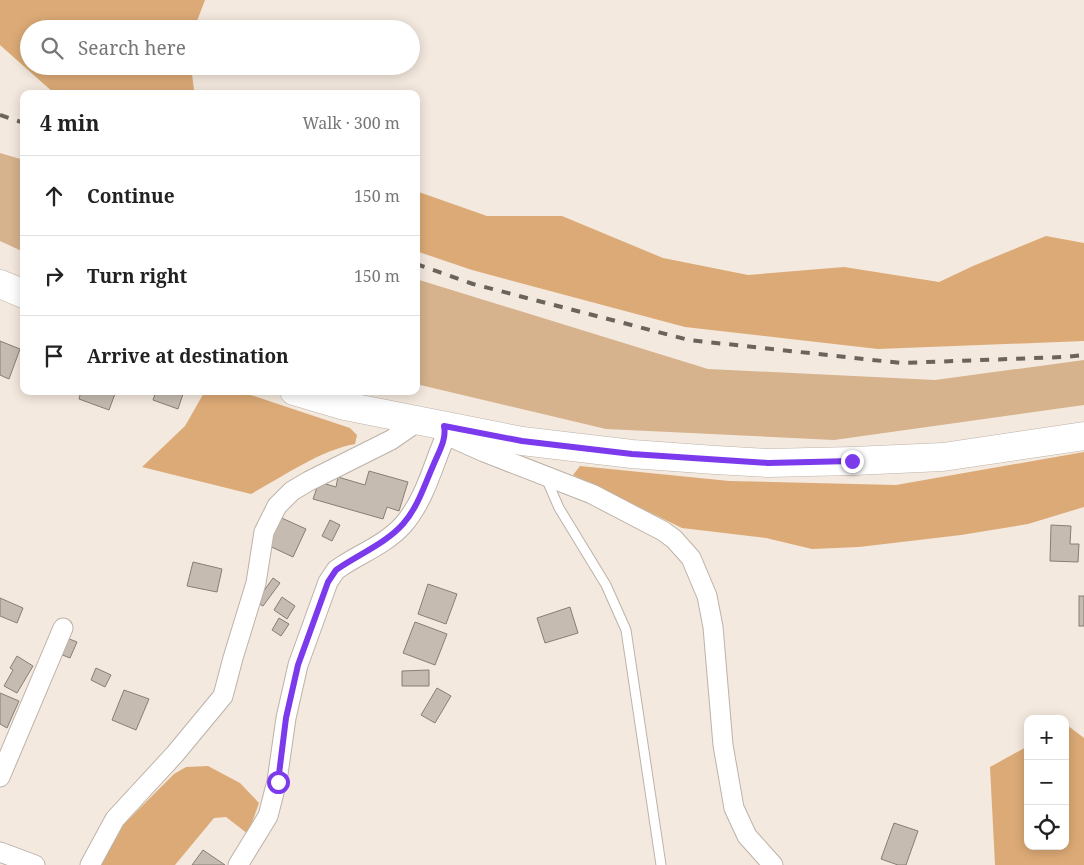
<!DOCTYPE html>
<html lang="en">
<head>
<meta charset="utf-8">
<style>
	:root { --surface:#fff; --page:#f6f6f6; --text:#222; --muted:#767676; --line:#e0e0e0 }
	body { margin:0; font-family:"Noto Serif",serif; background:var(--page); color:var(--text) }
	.controls { position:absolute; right:15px; bottom:15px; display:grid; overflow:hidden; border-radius:10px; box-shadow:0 2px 12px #0003 }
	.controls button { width:45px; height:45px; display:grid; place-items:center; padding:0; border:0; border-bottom:1px solid var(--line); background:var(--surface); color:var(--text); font:25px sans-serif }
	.stop { position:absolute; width:15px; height:15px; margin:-11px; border:4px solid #7c3aed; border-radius:50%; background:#fff }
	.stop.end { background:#7c3aed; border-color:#fff; box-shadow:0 1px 5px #0008 }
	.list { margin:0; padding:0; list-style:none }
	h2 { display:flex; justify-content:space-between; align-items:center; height:65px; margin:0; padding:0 20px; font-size:21px }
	h2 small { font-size:16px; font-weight:400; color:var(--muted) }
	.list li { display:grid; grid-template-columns:32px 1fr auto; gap:15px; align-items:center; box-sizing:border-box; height:80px; padding:0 20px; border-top:1px solid var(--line) }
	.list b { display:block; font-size:19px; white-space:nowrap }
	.list em { font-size:16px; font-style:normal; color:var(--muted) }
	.icon { flex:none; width:28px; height:28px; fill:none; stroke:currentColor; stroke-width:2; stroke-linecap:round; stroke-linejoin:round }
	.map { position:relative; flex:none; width:1084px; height:865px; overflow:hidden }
	.search { position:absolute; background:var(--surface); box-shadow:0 2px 12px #0003; left:20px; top:20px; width:400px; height:55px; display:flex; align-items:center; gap:12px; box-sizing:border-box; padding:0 18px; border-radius:28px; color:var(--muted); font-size:19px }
	.panel { position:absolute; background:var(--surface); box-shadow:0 2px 12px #0003; left:20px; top:90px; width:400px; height:305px; border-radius:10px }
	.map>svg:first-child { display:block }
	.green { fill:#d6b28d }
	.forest { fill:#dcaa76 }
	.building { fill:#c5bbb0; stroke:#877e74 }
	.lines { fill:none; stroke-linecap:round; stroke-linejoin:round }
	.lane-casing { stroke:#bdb2a8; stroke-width:11 }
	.street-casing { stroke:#bdb2a8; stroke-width:21 }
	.primary-casing { stroke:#bdb2a8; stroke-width:29 }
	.lane { stroke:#fff; stroke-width:9 }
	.street { stroke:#fff; stroke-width:19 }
	.primary { stroke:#fff; stroke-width:28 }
	.rail { stroke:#6a645d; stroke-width:4; stroke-dasharray:9 9; stroke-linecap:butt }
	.route { stroke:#7c3aed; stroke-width:6 }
</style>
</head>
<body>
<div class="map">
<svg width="1084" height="865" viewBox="0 0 1084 865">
	<rect width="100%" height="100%" fill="#f4e9de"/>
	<g class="green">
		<polygon points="0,153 24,160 24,252 0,241"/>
		<polygon points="416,279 708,369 935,380 1084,360 1084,405 834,440 606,429 416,384"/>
	</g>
	<g class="forest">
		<polygon points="0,0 205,0 194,29 29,29 29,66 191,66 194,90 196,94 55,94 0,45"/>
		<polygon points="416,191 487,216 562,216 663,258 748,275 844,267 939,282 973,266 1046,236 1084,243 1084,341 878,349 685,327 472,270 416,251"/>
		<path d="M205 391H239L350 428 357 435 355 444C321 450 282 477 251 494L142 467 185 426Z"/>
		<polygon points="1084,452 1084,507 1028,524 961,535 859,547 812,549 766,538 682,528 573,475 580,466 729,481 896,485"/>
		<polygon points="1067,725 1084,738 1084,865 995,865 990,767 1028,746 1028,846 1065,846 1065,726"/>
		<polygon points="208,766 240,783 259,803 248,834 226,817 214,818 175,865 101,865 124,824 174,774 186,767"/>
	</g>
	<g class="building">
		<polygon points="0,341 20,349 9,379 0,375"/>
		<polygon points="81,391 116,391 109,410 79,399"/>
		<polygon points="156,391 184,391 178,409 153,400"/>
		<polygon points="369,471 408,482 399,511 387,507 383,519 313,499 319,482 336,487 338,477 365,485"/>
		<polygon points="275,515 306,529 293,557 263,543"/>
		<polygon points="330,520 340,525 332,541 322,536"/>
		<polygon points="1051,525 1071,526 1070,544 1079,544 1078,562 1050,561"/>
		<polygon points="193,562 222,569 217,592 187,586"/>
		<polygon points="273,578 280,583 263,606 256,602"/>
		<polygon points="428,584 457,594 446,624 418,614"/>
		<rect x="1079" y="596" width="5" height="30"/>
		<polygon points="282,597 295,606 287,619 274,610"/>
		<polygon points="0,598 23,608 17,623 0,616"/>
		<polygon points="570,607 578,633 545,643 537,618"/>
		<polygon points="279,618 289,624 281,636 272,630"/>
		<polygon points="415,622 447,634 435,665 403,653"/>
		<polygon points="67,638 77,642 70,658 60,654"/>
		<polygon points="17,656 33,666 17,693 4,686 13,670 10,668"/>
		<polygon points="96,668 111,675 105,687 91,680"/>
		<polygon points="429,670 429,686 402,686 402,671"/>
		<polygon points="437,688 451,696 435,723 421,715"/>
		<polygon points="124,690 149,699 136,730 112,720"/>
		<polygon points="0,693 19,701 7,728 0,724"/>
		<polygon points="894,823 918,831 906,865 898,865 881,859"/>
		<polygon points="203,850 225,865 192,865"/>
	</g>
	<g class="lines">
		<defs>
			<polyline id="lane" points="546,478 559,508 606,585 626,630 661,865"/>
			<g id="street">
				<polyline points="445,432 446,435 484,452 592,494 663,531 674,539 691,558 707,596 713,627 723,745 734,808 747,836 773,865"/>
				<polyline points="0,777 63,628"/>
				<polyline points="0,852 35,865"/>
				<polyline points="90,865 115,819 175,754 223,696 233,658 256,583 264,532 277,506 292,491 309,481 391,440 420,420"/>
				<path d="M238 865 268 816 277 781 286 718 298 665 328 582 336 570 342 566C362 553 387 543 403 525 425 500 433 465 446 435"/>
			</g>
			<g id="primary">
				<polyline points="0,284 24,294"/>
				<polyline points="294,391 345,406 522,441 632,454 715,460 768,463 853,461 943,457 1084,436"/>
			</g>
		</defs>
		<use href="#lane" class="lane-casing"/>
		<use href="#street" class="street-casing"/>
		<use href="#primary" class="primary-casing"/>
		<use href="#lane" class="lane"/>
		<use href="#street" class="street"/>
		<use href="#primary" class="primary"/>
		<g class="rail">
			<polyline points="0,115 24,123"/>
			<polyline points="416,264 473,284 689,340 901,363 1064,357 1084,355"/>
		</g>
	</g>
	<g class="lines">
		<path class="route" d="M278 782 286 718 298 665 328 582 336 570 342 566C362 553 387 542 403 524 418 507 424 486 433 466 438 453 447 440 444 426L522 441 632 454 768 463 852 461"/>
	</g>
</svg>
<div class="controls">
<button>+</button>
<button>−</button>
<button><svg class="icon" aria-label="locate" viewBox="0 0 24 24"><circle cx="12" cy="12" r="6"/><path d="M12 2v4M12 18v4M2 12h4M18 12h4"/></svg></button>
</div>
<div class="stop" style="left:278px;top:782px"></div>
<div class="stop end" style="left:852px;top:461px"></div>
<div class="search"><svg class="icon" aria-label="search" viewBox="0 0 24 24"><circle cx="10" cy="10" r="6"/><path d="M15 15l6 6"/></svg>Search here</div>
<section class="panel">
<h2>4 min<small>Walk · 300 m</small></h2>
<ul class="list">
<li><svg class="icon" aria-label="ahead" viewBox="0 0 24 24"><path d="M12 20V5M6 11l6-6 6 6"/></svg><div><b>Continue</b></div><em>150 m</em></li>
<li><svg class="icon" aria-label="right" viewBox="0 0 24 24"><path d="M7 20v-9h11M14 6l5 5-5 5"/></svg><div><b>Turn right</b></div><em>150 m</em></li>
<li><svg class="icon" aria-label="arrive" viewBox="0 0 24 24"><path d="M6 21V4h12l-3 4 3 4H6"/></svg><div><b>Arrive at destination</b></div></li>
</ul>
</section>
</div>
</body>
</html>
